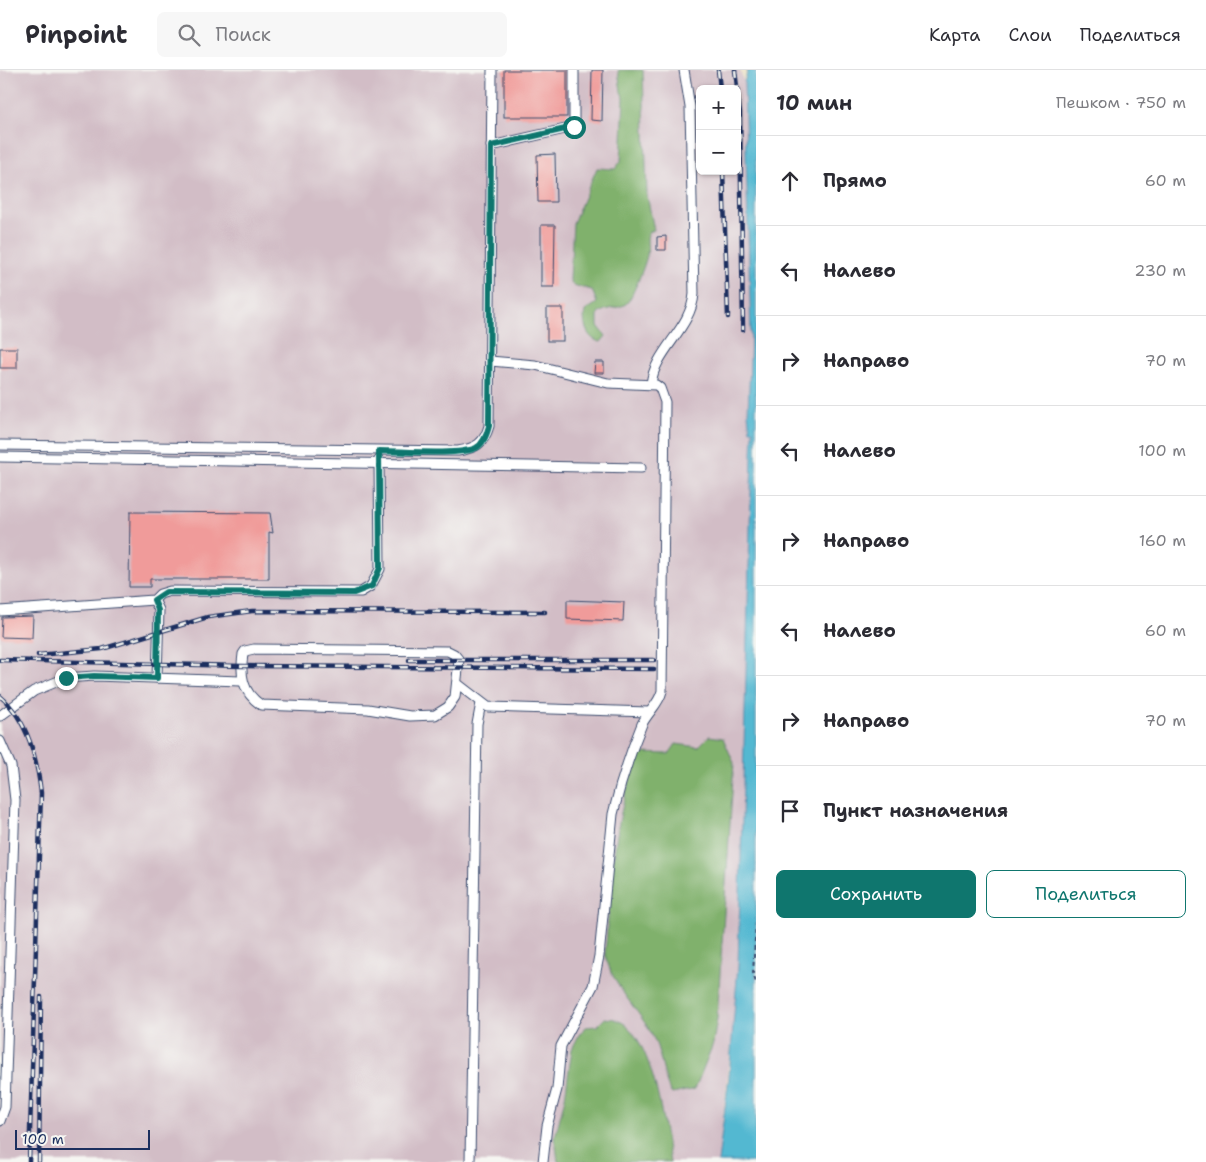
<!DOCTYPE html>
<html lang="ru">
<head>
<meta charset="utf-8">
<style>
	:root { --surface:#fff; --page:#f7f7f7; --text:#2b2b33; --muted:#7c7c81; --line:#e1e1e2; --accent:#0f766e }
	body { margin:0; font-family:"Shantell Sans",sans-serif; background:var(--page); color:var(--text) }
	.controls { position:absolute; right:15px; top:15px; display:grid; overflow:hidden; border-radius:8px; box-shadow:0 1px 4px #0004 }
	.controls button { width:45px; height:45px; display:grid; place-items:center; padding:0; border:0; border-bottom:1px solid var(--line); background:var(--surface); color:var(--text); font:25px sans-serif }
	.scale { position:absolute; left:15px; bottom:12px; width:135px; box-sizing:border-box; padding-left:5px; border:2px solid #1b2f5e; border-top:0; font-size:14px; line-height:18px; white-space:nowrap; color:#1b2f5e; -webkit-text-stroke:4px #f6f6f2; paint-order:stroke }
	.stop { position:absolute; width:15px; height:15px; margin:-11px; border:4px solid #0f766e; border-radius:50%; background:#fff }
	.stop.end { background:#0f766e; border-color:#fff; box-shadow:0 1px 5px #0008 }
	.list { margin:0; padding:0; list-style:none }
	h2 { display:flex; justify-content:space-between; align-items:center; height:65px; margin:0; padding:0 20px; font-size:21px }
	h2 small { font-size:16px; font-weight:400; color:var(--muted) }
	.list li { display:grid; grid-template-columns:32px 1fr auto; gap:15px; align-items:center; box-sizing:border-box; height:90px; padding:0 20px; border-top:1px solid var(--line) }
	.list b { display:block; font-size:19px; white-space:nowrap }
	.list em { font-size:16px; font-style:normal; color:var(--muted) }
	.actions { display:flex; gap:10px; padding:15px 20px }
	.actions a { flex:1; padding:11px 0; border:1px solid var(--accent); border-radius:8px; text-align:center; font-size:18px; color:var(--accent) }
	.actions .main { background:var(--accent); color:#fff }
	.icon { flex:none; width:28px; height:28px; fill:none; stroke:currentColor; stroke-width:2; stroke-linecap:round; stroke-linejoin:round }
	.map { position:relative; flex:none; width:756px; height:1092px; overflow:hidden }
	header { display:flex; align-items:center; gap:30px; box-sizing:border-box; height:70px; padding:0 25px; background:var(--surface); border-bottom:1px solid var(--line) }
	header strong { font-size:24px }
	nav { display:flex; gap:28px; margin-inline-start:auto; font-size:18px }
	.search { width:350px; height:45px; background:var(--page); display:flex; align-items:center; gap:12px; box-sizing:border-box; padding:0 18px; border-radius:8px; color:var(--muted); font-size:19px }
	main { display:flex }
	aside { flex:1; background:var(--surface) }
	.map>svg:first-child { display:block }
	.industrial { fill:#d2bdc6; fill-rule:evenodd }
	.forest { fill:#80b16c; stroke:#4e7065 }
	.water { fill:#53b8d1; stroke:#377498 }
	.building { fill:#f09b9a }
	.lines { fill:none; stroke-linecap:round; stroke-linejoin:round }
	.minor-casing { stroke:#3a4a6d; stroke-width:11 }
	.path { stroke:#3a4a6d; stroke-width:2; stroke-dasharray:4 4; stroke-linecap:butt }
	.minor { stroke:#fff; stroke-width:9 }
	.rail-casing { stroke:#1b2f5e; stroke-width:4.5 }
	.rail { stroke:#f6f6f2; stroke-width:2.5; stroke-dasharray:8; stroke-linecap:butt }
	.route { stroke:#0f766e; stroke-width:6 }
</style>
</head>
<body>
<header>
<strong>Pinpoint</strong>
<div class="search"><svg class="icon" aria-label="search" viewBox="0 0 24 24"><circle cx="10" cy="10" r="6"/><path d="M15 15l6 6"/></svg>Поиск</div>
<nav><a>Карта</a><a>Слои</a><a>Поделиться</a></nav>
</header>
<main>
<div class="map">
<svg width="756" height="1092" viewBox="0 0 756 1092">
	<rect width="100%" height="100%" fill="#f6f6f2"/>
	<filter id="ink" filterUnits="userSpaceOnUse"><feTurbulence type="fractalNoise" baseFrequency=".02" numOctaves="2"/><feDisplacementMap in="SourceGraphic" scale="10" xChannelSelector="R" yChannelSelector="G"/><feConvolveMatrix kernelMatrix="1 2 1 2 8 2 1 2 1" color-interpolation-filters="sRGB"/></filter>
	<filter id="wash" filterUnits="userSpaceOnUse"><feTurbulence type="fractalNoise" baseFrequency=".0096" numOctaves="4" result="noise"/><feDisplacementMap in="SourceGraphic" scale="20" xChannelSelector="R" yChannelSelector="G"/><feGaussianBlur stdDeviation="1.12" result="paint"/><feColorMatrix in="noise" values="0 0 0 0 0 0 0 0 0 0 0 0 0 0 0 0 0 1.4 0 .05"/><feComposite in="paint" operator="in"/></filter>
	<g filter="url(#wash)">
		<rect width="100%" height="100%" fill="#ece2c3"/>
		<path class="industrial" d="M0 0H740L744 12 751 265 756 264V959L733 956 718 1092H0ZM700 19H737V101H700Z"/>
		<g class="forest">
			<path d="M618 0H643L647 125 654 160 649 162C645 169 649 177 647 185 646 193 632 228 627 233 619 240 607 236 598 244V256L606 266 601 272C587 270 582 253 585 241L597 233 592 220 573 215 570 210 573 153 597 98 615 99 621 91 624 28 621 22Z"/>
			<path d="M709 666 723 668 734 693 717 949 713 974 695 1019 672 1024C665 1017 661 983 654 969 640 939 612 918 605 883 612 816 612 745 640 683L669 684 676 674 698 677Z"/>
			<path d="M605 948C609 949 614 948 617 950 653 963 664 1058 670 1092H558L555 1067 565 1028 572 979 580 963 586 957 597 956Z"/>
		</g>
		<polygon class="water" points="748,0 756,0 756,1092 718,1092 729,1006 738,896 752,385 753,360 750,360 748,344 751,265 744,12"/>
		<g id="blocks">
			<g class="building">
				<rect x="504" y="0" width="63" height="47"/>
				<polygon points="592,0 603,0 602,51 591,50"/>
				<polygon points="555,84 556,132 538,132 537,85"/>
				<polygon points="541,155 555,155 554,217 541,217"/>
				<polygon points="666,166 666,180 657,180 657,167"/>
				<rect x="547" y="238" width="16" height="33"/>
				<rect x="0" y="278" width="17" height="20"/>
				<polygon points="595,292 604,292 604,303 594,303"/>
				<polygon points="130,442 270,443 273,463 269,462 269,509 150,509 150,517 129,517"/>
				<polygon points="567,530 624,532 623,551 567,549"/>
				<polygon points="33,546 32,568 1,567 2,547"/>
			</g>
		</g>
	</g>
	<g filter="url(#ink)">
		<use href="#blocks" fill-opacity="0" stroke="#3a4a6d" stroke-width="1"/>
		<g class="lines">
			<defs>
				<g id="minor">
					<polyline points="491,76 574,57 574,0"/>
					<path d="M490 291 535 295 608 313 656 315 660 318 665 332 662 621C659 634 648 642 642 654 630 683 620 714 613 744L599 886 593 916 561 976 557 1019 547 1056 543 1092"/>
					<path d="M651 314C655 280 691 259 694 224L690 37 684 0"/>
					<path d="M0 375 458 381C476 378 484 374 489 356L492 0"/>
					<polyline points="0,387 641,398"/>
					<polyline points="154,530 159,540 157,608"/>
					<polyline points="0,541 154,530 160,524 170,521 361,522 371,516 380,499 379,390"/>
					<path d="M254 579 448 581 454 584 459 590 455 627 448 637 435 645 410 646 368 639 261 635C242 622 240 605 243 584L245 581Z"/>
					<polyline points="458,614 488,637 649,642"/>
					<polyline points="0,646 34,621 66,608 94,606 241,611"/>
					<polyline points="0,671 11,696 15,730 5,1037 0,1051"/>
					<polyline points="470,1092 477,654 481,633"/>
				</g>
			</defs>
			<use href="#minor" class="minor-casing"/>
			<polyline class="path" points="756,852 753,903 756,913"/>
			<use href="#minor" class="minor"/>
			<defs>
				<g id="rail">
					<polyline points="718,0 720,19"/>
					<polyline points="735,0 740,42 743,260"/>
					<polyline points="723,101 728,247"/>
					<polyline points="38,585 102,579 208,547 252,541 545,542"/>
					<polyline points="0,590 241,596 654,599"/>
					<polyline points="409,590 654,590"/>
					<path d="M0 626C28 650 37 689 41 723L29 1092"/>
					<polyline points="39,1092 41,927"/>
				</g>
			</defs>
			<use href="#rail" class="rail-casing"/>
			<use href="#rail" class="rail"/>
		</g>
	</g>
	<g class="lines" filter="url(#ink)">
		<path class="route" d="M66 608 94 606 157 608 158 540 154 530 166 522 354 523 372 516 380 498 379 381C401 381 457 386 476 378 484 374 487 364 489 356L491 76 574 57"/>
	</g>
</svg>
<div class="controls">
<button>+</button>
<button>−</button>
</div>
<div class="scale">100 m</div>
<div class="stop" style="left:574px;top:57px"></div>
<div class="stop end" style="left:66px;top:608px"></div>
</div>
<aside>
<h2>10 мин<small>Пешком · 750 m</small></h2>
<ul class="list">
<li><svg class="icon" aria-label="ahead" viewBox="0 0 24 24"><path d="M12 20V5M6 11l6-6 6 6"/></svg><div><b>Прямо</b></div><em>60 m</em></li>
<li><svg class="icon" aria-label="left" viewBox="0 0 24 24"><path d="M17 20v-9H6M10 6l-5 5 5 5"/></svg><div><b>Налево</b></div><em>230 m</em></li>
<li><svg class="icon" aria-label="right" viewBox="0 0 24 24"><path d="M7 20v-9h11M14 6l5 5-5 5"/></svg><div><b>Направо</b></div><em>70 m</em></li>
<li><svg class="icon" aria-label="left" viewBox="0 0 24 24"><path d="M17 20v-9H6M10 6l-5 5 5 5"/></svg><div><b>Налево</b></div><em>100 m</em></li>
<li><svg class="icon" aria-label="right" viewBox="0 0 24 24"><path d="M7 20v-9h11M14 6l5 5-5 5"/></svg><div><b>Направо</b></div><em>160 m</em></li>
<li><svg class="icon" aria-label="left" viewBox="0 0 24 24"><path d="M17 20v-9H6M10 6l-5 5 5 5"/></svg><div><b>Налево</b></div><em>60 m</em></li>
<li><svg class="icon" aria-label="right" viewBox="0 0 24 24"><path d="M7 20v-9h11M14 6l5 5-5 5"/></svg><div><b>Направо</b></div><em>70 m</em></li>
<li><svg class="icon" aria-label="arrive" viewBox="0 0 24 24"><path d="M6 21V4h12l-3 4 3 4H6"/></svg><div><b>Пункт назначения</b></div></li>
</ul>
<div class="actions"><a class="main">Сохранить</a><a>Поделиться</a></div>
</aside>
</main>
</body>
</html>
